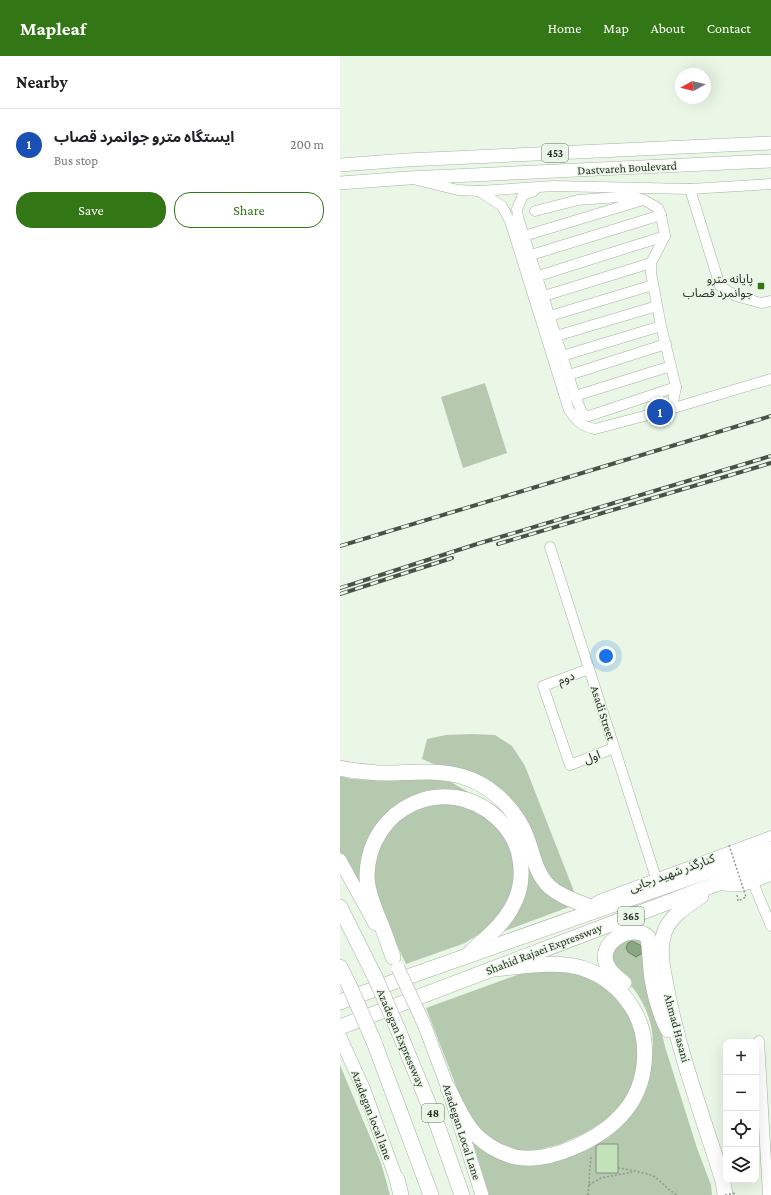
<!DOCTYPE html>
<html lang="en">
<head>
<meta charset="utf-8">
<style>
	:root { --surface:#fff; --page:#f6f6f6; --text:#202124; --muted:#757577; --line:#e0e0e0; --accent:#327616 }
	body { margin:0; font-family:"Crimson Pro","Noto Sans Arabic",serif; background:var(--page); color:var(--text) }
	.controls { position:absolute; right:12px; bottom:12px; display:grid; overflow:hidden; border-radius:8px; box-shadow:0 4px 16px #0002 }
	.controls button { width:36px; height:36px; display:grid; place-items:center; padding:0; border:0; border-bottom:1px solid var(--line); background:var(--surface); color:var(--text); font:20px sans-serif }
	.compass { position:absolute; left:335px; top:12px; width:36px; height:36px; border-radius:50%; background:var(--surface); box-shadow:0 4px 16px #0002; rotate:262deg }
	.you { position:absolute; left:266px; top:600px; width:14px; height:14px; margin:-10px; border:3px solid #fff; border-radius:50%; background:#1a73e8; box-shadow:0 0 0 6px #1a73e833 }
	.badge { display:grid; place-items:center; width:26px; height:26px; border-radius:50%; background:var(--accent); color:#fff; font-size:13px; font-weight:700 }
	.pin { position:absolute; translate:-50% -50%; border:2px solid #fff; box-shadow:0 1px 4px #0006 }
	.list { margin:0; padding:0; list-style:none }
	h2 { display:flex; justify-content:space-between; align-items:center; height:52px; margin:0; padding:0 16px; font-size:17px }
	h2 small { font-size:13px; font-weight:400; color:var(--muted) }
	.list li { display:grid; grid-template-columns:26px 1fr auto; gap:12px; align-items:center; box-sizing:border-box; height:72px; padding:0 16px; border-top:1px solid var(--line) }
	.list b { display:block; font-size:15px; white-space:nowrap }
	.list p { margin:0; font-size:13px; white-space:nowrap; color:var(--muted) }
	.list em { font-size:13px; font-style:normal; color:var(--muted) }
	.actions { display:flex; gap:8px; padding:12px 16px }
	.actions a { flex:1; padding:9px 0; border:1px solid var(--accent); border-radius:16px; text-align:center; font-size:14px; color:var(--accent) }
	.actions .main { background:var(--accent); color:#fff }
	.icon { flex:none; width:22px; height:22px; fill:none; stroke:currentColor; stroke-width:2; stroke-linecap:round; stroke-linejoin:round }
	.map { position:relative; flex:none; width:431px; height:1139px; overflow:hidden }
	header { display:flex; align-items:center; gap:24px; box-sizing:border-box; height:56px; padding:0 20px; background:var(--accent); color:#fff }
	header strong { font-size:19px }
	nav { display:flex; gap:22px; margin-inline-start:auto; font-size:14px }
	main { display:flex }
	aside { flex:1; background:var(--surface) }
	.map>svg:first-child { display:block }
	.green { fill:#b5c9af }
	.water { fill:#89a780; stroke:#6c8366 }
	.building { fill:#c2e2b9; stroke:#838f80 }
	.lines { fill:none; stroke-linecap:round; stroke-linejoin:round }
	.minor-casing { stroke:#a5b2a2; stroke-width:11 }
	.major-casing { stroke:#a5b2a2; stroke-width:14 }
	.highway-casing { stroke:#a5b2a2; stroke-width:16 }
	.path { stroke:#90998d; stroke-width:1.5; stroke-dasharray:2 2; stroke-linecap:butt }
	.minor { stroke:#fff; stroke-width:10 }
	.major { stroke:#fff; stroke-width:13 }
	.highway { stroke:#fff; stroke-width:15 }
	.rail-casing { stroke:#4a5149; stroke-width:4 }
	.rail { stroke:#eaf7e6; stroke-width:2.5; stroke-dasharray:8; stroke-linecap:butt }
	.major-bridge-casing { stroke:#a5b2a2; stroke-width:14; stroke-linecap:butt }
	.highway-bridge-casing { stroke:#a5b2a2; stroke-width:16; stroke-linecap:butt }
	.path-bridge { stroke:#90998d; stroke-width:1.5; stroke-dasharray:2 2; stroke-linecap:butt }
	.major-bridge { stroke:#fff; stroke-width:13 }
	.highway-bridge { stroke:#fff; stroke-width:15 }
	.poi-dot { fill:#327616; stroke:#eaf7e6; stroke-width:1.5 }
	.labels { text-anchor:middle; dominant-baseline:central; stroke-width:3; stroke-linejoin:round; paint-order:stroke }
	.shield { fill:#eaf7e6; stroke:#636a61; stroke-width:1 }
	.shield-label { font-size:11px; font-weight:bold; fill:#292e28 }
	.street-label { font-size:12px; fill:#292e28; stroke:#eaf7e6 }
	.poi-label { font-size:12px; fill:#292e28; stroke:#eaf7e6; text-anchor:end }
</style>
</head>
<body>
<header>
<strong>Mapleaf</strong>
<nav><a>Home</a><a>Map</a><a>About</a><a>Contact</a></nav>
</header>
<main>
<aside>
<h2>Nearby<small></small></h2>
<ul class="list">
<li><span class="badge" style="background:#1a4fb4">1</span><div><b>ایستگاه مترو جوانمرد قصاب</b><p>Bus stop</p></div><em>200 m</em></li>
</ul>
<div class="actions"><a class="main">Save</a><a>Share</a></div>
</aside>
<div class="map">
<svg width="431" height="1139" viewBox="0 0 431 1139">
	<rect width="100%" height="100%" fill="#eaf7e6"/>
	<g class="green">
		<polygon points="145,327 167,397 123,412 101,341"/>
		<polygon points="131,678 155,679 172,690 185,710 235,838 210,824 182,761 101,711 82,703 87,683 106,679"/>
		<polygon points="0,720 12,723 35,724 88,723 111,726 135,740 125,739 81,740 25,799 37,865 0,796"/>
		<polygon points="108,747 130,752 155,767 172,793 175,821 172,834 166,848 160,860 144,875 125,887 66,908 40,854 33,818 40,789 56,766 83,751"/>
		<polygon points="185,795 194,818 237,848 162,876"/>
		<path d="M293 880 303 885 317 959 326 994 357 1092 371 1129 372 1139H149L131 1080 172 1105 263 1078 310 1010C317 981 311 956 293 932 287 925 277 919 274 911 272 907 272 903 271 899L277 888Z"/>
		<polygon points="219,913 255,922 281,944 296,972 299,1007 290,1037 280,1050 268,1063 243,1078 220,1088 198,1094 179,1095 156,1088 141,1077 123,1048 86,952 191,914"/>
		<polygon points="0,1009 41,1107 50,1139 0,1139"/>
	</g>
	<polygon class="water" points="292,885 300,889 303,894 301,898 296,901 288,896 286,892 288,887"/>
	<polygon class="building" points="259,1088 278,1088 278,1117 256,1117 256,1090"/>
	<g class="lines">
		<defs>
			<g id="minor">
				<polyline points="77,124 118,134 139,135 214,130 350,133 431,128"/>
				<polyline points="350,133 380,230 396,240 421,247 431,245"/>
				<path d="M139 135 162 150 170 165 229 354C237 365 241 370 255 373L327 354 431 323"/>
				<polyline points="194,135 183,139 177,153 178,161 235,340 243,359 249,360 336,331"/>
				<polyline points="195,155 238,144 292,140 304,144 318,152 321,159 325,180 311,207 311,217 321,270 336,331 333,346 327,354"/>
				<polyline points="184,180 303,144"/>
				<polyline points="191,199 321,159"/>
				<polyline points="198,220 325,180"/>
				<polyline points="204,240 311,207"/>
				<polyline points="210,260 313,229"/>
				<polyline points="216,280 317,250"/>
				<polyline points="222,300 321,270"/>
				<polyline points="229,319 326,288"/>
				<polyline points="235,340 331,310"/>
				<polyline points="210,491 316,822"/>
				<polyline points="249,613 203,630 230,709 274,692"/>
				<path d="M379 827C396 836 414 826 431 820"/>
				<polyline points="413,827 431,870"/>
				<polyline points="243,854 259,844 431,780"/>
				<polyline points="419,985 428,1139"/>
			</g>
			<g id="major">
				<polyline points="0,109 67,104 431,87"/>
				<polyline points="0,127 68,122 431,105"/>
				<polyline points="0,804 35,868"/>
				<polyline points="84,968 108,1032 142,1139"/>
				<polyline points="0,981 24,1034 60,1133"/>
			</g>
			<g id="highway">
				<path d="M0 712C13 715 26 716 39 717 70 718 102 711 132 724 156 734 178 757 187 782 193 798 196 819 210 831 220 840 235 845 248 850"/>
				<path d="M361 840C346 850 327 862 323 881 319 897 323 913 326 929 338 995 363 1061 383 1125L385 1139"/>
				<polyline points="0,851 35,921"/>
				<path d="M53 901C48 887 44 874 38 861 33 848 27 834 27 820 28 751 106 715 157 762 170 774 178 787 180 804 183 821 180 838 171 853 161 871 144 883 130 897"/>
				<polyline points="0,911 9,929"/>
				<path d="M284 927C278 922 270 917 267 909 257 887 291 866 308 881 310 895 310 909 312 923 315 940 320 959 328 974"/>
				<polyline points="0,946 56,925 431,793"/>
				<polyline points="0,971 431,807"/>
				<polyline points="59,976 98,1071 122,1139"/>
				<polyline points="34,986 91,1139"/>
				<path d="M108 1032C116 1047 123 1066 136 1079 147 1090 160 1097 175 1101 211 1108 263 1082 285 1055 308 1027 311 983 293 953 281 933 264 919 242 912 214 904 181 911 152 913"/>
				<polyline points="57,1123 61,1139"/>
			</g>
		</defs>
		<use href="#minor" class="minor-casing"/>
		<use href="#major" class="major-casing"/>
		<use href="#highway" class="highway-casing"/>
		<g class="path">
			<polyline points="397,839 398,845 406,841"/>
			<path d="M278 1112C282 1112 312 1118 315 1121 323 1127 328 1134 337 1139"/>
			<polyline points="249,1129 261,1122 292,1116"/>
			<polyline points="248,1139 251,1099"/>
		</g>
		<use href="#minor" class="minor"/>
		<use href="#major" class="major"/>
		<use href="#highway" class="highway"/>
		<defs>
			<g id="rail">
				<polyline points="158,488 431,407"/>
				<polyline points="0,490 431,360"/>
				<polyline points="0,532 137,488 431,400"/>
				<polyline points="0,538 112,502"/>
			</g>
		</defs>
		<use href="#rail" class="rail-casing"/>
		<use href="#rail" class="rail"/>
		<defs>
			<polyline id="major-bridge" points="58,912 84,968"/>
			<g id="highway-bridge">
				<polyline points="35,921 59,976"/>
				<polyline points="9,929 34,986"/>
			</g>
		</defs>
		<use href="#major-bridge" class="major-bridge-casing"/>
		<use href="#highway-bridge" class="highway-bridge-casing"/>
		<g class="path-bridge">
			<polyline points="389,789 406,841"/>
			<polyline points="385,1139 396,1137"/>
		</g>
		<use href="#major-bridge" class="major-bridge"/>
		<use href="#highway-bridge" class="highway-bridge"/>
	</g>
	<rect class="poi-dot" x="417" y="226" width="8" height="8" rx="2"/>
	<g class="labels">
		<g class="shield">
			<rect x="202" y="88" width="26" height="18" rx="3"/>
			<rect x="278" y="851" width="26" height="18" rx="3"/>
			<rect x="82" y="1048" width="22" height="18" rx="3"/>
		</g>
		<g class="shield-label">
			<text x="215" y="97">453</text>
			<text x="291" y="860">365</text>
			<text x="93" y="1057">48</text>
		</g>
		<g class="street-label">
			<text transform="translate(287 112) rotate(-3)">Dastvareh Boulevard</text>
			<text transform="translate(226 622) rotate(-20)">دوم</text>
			<text transform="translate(263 657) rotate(72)">Asadi Street</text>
			<text transform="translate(252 701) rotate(-21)">اول</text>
			<text transform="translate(332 817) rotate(-20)">کنارگذر شهید رجایی</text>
			<text transform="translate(204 893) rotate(-21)">Shahid Rajaei Expressway</text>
			<text transform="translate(337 972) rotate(75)">Ahmad Hasani</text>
			<text transform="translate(61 982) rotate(67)">Azadegan Expressway</text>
			<text transform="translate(32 1059) rotate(69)">Azadegan local lane</text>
			<text transform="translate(122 1076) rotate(72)">Azadegan Local Lane</text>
		</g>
		<g class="poi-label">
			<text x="413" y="223">پایانه مترو<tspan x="413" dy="14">جوانمرد قصاب</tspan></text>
		</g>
	</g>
</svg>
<div class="controls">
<button>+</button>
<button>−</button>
<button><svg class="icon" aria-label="locate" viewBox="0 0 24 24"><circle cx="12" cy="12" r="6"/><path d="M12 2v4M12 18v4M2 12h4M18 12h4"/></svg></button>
<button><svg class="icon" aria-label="layers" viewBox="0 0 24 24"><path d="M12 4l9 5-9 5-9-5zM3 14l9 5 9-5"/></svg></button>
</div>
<svg class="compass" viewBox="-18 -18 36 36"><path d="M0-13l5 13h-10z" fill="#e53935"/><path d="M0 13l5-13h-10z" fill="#757577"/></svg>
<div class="you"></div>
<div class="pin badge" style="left:320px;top:356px;background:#1a4fb4">1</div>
</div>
</main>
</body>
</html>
